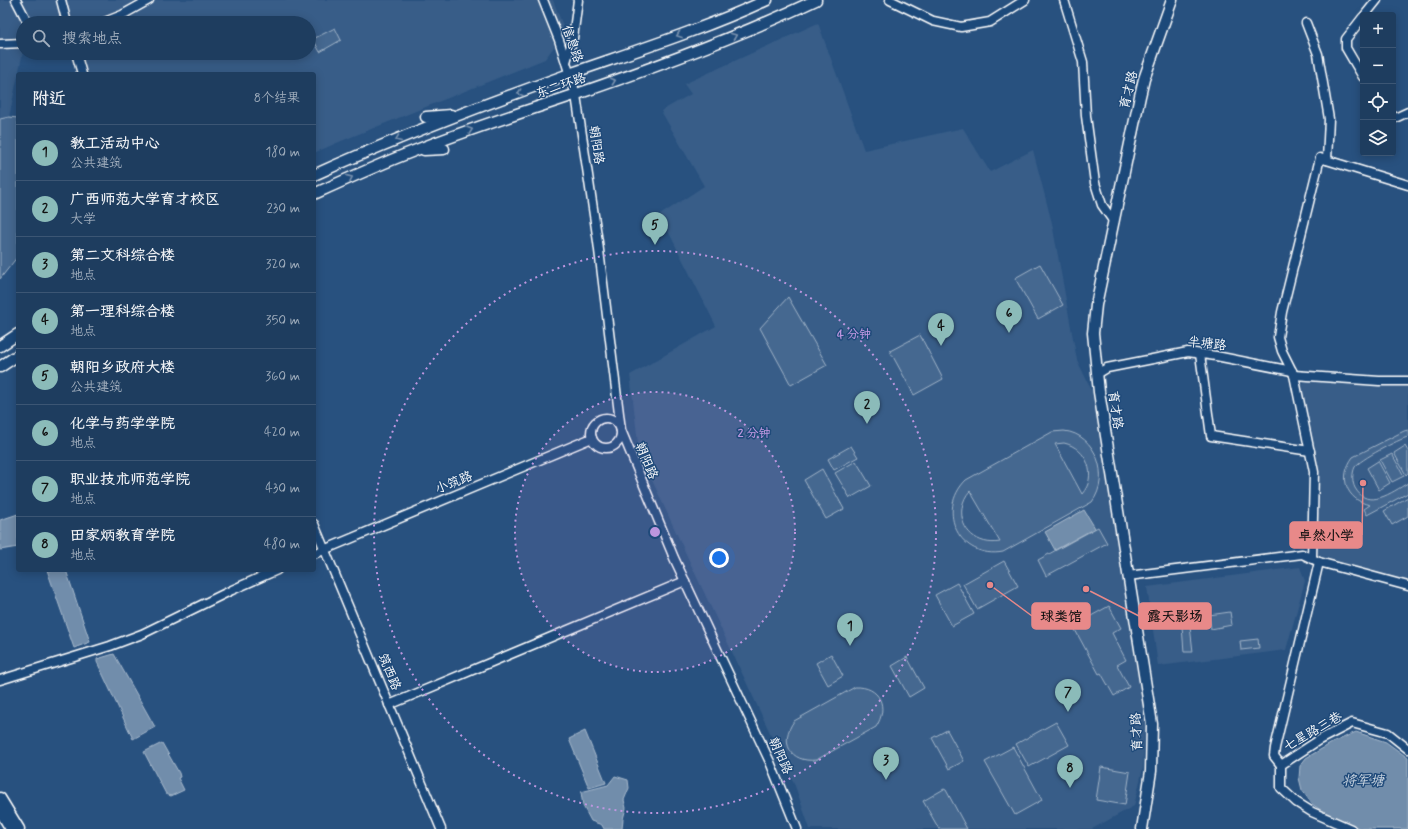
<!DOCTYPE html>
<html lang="zh">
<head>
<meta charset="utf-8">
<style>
	:root { --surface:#1e3d5f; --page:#2b4868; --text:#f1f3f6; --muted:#a1aebd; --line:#3c5674; --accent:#8bbbb9 }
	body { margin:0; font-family:Mynerve,"LXGW WenKai TC",sans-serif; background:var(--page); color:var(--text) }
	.controls { position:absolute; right:12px; top:12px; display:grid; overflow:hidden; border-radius:4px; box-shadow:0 2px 10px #0003 }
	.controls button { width:36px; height:36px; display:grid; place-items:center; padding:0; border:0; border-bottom:1px solid var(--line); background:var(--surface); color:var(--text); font:20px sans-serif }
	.you { position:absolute; left:719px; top:558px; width:14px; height:14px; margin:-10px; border:3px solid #fff; border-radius:50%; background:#1a73e8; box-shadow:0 0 0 6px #1a73e833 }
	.badge { display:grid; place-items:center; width:26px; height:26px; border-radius:50%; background:var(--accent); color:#111; font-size:13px; font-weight:700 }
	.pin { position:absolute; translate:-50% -33px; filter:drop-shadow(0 1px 2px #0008) }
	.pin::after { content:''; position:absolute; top:21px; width:14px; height:12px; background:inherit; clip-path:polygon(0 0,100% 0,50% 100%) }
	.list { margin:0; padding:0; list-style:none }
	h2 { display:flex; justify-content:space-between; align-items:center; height:52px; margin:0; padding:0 16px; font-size:17px }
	h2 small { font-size:13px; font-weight:400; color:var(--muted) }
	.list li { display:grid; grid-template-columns:26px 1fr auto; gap:12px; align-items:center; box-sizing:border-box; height:56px; padding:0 16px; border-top:1px solid var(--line) }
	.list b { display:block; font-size:15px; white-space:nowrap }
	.list p { margin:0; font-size:13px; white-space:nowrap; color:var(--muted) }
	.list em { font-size:13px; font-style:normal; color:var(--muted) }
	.icon { flex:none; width:22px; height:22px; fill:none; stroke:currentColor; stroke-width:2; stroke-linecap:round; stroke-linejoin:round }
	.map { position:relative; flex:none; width:1408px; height:829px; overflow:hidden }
	.search { position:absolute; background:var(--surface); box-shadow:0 2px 10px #0003; left:16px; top:16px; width:300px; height:44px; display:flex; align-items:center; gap:10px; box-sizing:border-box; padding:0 14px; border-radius:22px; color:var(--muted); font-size:15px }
	.panel { position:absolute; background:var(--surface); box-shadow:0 2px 10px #0003; left:16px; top:72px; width:300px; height:500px; border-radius:4px }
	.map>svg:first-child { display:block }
	.built { fill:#375d88 }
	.green { fill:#446890; stroke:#a2b4c8; fill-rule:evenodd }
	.water { fill:#718dab; stroke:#aabbcd }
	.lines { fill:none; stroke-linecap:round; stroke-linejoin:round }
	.minor-casing { stroke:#fff; stroke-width:11 }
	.major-casing { stroke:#fff; stroke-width:13 }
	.minor { stroke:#1f4a7a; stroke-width:8 }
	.major { stroke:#1f4a7a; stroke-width:10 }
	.oneway { stroke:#7992af }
	.ring { fill:none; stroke:#bd96df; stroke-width:2; stroke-dasharray:2 4 }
	.labels { text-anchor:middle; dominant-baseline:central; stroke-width:3; stroke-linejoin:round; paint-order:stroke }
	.street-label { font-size:13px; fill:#fff; stroke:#1f4a7a }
	.water-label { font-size:14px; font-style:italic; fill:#d4dde6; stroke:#1f4a7a }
	.centre { fill:#bd96df; stroke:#1f4a7a; stroke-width:2 }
	.ring-label { font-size:12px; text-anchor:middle; font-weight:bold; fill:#bd96df; stroke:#1f4a7a; stroke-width:3; stroke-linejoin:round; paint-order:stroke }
	.leader { fill:none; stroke:#e88989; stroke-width:1.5 }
	.callout-dot { fill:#e88989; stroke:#1f4a7a; stroke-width:1.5 }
	.callout { fill:#e88989; stroke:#e88989; stroke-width:1.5 }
	.callout-label { font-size:14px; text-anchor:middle; font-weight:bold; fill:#111 }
</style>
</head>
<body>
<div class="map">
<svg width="1408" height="829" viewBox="0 0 1408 829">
	<rect width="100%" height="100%" fill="#28517f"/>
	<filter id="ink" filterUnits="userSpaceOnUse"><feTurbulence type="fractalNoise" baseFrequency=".025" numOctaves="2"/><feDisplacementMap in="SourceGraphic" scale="8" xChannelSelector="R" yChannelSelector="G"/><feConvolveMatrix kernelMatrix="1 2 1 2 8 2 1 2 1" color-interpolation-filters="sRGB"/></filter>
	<g filter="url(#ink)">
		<g class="built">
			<polygon points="0,0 553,0 563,26 559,40 545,59 339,142 314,153 314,74 86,74 76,53 309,53 309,23 23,23 23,52 9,117 0,119"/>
			<polygon points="818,23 864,150 963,128 990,172 1033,150 1052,223 1077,360 1094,395 1145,720 1143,768 1134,806 1092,829 810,829 795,786 693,569 639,452 630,375 716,326 660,215 704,186 661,111 691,94 684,84"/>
			<polygon points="1308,381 1377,386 1408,385 1408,582 1316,555 1318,531 1317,492 1300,387 1300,384"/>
			<polygon points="1300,567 1305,581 1286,650 1158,666 1147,587"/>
		</g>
		<g class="green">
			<polygon points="335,28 341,40 320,52 313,39"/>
			<polygon points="9,117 18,118 18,256 0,279 0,119"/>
			<polygon points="1040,264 1063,305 1038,319 1015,278"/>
			<polygon points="788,297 827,365 791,385 760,328"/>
			<polygon points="920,335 943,379 914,395 890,351"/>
			<path d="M1408 430V437C1399 439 1359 460 1355 467 1352 473 1352 482 1355 488 1368 511 1392 492 1408 483V493L1367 515 1364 509 1370 505C1346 500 1338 477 1353 457L1404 431Z"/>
			<path d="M1064 431C1096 434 1111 477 1092 502L1003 552C960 560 935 511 966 480L1052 432ZM1064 443C1087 448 1098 476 1082 494L1055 444ZM970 491 1000 542C978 546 959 530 962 508 963 501 966 495 970 491Z"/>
			<polygon points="851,446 858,457 834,470 828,459"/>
			<polygon points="1405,446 1408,451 1408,473 1406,475 1394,453"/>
			<polygon points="1392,454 1404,476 1392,482 1380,460"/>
			<polygon points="856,461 871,486 850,498 835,473"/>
			<polygon points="1378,461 1390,483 1379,490 1367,468"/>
			<polygon points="822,469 844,509 826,519 804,480"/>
			<polygon points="1408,497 1408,516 1392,525 1384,511"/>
			<polygon points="1098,527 1107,543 1046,576 1038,560"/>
			<polygon points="1004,561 1018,586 977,609 963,584"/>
			<polygon points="957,583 974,614 952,626 935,595"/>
			<polygon points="1109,606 1121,628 1112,633 1126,660 1117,665 1129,687 1114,696 1101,673 1099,674 1073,626"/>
			<polygon points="1230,612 1232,625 1211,629 1209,615"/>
			<polygon points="1182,626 1190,626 1193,652 1184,652"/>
			<polygon points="1258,639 1259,648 1241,650 1240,641"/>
			<polygon points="831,654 843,676 828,685 816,663"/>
			<polygon points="907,657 924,688 909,697 892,666"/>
			<path d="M855 687C880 686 889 707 876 727L816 760C790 763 779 742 794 721Z"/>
			<polygon points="1056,722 1069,745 1029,767 1016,744"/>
			<polygon points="947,730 964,761 949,769 932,738"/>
			<polygon points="1013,747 1042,800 1015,815 985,762"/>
			<polygon points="1101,767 1130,772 1125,805 1096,800"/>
			<polygon points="944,789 946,790 967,829 939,829 923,801"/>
		</g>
		<g class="water">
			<polygon points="1084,510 1095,528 1055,550 1045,532"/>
			<polygon points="18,514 18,547 0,550 0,520"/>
			<polygon points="47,570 66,570 90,642 74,648"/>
			<polygon points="114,654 155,727 133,739 97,662 97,659"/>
			<polygon points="585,731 606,783 589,788 569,739"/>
			<polygon points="1356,732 1386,742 1408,758 1408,829 1361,829 1322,811 1312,804 1302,790 1299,778 1300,766 1306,758 1332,743"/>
			<polygon points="162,743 179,773 180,777 178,778 184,790 171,796 166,794 144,752"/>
			<polygon points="615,776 628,780 629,788 624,800 626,808 623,819 622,829 604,829 602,825 591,821 583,806 581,792 608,785"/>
		</g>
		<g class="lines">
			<defs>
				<g id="minor">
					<polyline points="16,0 28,23"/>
					<polyline points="61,0 67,23"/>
					<polyline points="543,0 559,40 576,95 598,242 621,430 674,558 770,762 797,829"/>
					<polyline points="890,0 933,21 961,27 990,22 1025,0"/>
					<polyline points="1064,0 1083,62 1086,116 1095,183 1102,205 1114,222"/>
					<polyline points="1365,15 1377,0"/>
					<polyline points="1363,17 1346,39 1346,48 1363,77"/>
					<polyline points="102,23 122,15 149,0"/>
					<polyline points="1306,23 1318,54 1329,119 1327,160"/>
					<polyline points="0,44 23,43"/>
					<polyline points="76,53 82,74"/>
					<polyline points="566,62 573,38 578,0"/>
					<polyline points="1393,119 1408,112"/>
					<polyline points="1200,354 1211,436 1310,451"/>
					<polyline points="1097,374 1107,368 1188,352 1216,356 1292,371"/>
					<polyline points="1294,375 1379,381 1408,381"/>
					<circle cx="606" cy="433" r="15"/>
					<polyline points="314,524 441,829"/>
					<polyline points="314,554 592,438"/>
					<polyline points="1312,559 1314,472 1294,375 1282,351 1278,337 1282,312 1320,158 1408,185"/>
					<polyline points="1128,576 1302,554 1319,562 1408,586"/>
					<polyline points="0,680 110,646 142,634 232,590 277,570"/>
					<polyline points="389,705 685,581"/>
					<polyline points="1281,765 1274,756 1275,748 1319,562"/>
					<polyline points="1351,829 1312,812 1296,802 1281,788 1281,765 1319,740 1352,723 1388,733 1408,749"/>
				</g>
				<g id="major">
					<polyline points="426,117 451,115"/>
					<polyline points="424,150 444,149"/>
					<path d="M314 175C398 137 485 104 572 73 638 50 704 29 767 0"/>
					<path d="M314 194C347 179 380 164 414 151 466 130 520 113 574 95 656 67 738 37 816 0"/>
					<polyline points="0,346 18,334"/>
					<polyline points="0,367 18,355"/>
					<polyline points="0,798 19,829"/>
					<polyline points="0,811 11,829"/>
					<polyline points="1142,829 1151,771 1152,724 1099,392 1093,333 1096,305 1140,96 1144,79 1172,0"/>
				</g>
			</defs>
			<use href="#minor" class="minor-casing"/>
			<use href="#major" class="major-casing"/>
			<use href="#minor" class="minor"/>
			<use href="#major" class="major"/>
		</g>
		<defs><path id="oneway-chevron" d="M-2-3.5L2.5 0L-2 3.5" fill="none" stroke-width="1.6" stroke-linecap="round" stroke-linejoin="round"/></defs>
		<g class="oneway">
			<use href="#oneway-chevron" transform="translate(679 35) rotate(160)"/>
			<use href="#oneway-chevron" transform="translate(734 36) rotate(-22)"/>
			<use href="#oneway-chevron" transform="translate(613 81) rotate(-20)"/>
			<use href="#oneway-chevron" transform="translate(520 93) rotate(160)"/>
			<use href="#oneway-chevron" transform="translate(470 130) rotate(-19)"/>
			<use href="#oneway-chevron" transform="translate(398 139) rotate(158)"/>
			<use href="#oneway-chevron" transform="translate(350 178) rotate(-24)"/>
		</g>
	</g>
	<circle cx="655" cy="532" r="140" fill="#bd96df" fill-opacity=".12"/>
	<g class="ring">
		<circle cx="655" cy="532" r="140"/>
		<circle cx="655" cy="532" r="281"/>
	</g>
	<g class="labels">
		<g class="street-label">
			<text transform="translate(572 44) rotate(71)">信息路</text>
			<text transform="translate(561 86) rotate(-19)">东二环路</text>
			<text transform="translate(1129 90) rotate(-76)">育才路</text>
			<text transform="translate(596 145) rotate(81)">朝阳路</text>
			<text transform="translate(1207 344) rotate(6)">半塘路</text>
			<text transform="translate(1115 410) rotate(82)">育才路</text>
			<text transform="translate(646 461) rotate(67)">朝阳路</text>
			<text transform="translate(454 483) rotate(-22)">小筑路</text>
			<text transform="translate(389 672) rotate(67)">筑西路</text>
			<text transform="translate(1137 732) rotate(-93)">育才路</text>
			<text transform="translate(1313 732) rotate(-30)">七星路三巷</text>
			<text transform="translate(780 756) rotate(66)">朝阳路</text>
		</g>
		<g class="water-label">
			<text x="1363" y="781">将军塘</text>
		</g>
	</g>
	<circle cx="655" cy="532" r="6" class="centre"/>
	<g class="ring-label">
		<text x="854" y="338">4 分钟</text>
		<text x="754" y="437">2 分钟</text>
	</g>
	<path class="leader" d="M1363 483L1362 535M1086 589L1139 616M990 585L1032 616"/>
	<g class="callout-dot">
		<circle cx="1363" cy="483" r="4"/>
		<circle cx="1086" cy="589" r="4"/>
		<circle cx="990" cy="585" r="4"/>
	</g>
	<g class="callout">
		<rect x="1290" y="522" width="72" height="26" rx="4"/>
		<rect x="1139" y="603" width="72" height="26" rx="4"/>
		<rect x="1032" y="603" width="58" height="26" rx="4"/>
	</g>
	<g class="callout-label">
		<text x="1326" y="540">卓然小学</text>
		<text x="1175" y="621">露天影场</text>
		<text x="1061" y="621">球类馆</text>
	</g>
</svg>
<div class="controls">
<button>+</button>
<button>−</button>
<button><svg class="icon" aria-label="locate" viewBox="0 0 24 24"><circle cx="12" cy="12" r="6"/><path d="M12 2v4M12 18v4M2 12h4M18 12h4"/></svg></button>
<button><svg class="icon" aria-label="layers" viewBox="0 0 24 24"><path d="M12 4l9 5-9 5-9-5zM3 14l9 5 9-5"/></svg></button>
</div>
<div class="you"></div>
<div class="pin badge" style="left:850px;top:646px">1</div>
<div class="pin badge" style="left:867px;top:424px">2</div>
<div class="pin badge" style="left:886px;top:780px">3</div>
<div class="pin badge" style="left:941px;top:346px">4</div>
<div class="pin badge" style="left:655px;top:245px">5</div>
<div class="pin badge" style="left:1009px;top:333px">6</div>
<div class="pin badge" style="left:1068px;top:712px">7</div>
<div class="pin badge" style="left:1070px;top:788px">8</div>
<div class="search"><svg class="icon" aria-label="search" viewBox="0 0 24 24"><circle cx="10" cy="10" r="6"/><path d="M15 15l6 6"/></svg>搜索地点</div>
<section class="panel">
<h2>附近<small>8个结果</small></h2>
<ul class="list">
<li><span class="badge">1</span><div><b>教工活动中心</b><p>公共建筑</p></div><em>180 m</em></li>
<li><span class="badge">2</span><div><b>广西师范大学育才校区</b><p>大学</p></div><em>230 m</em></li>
<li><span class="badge">3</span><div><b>第二文科综合楼</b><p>地点</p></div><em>320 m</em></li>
<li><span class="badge">4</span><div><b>第一理科综合楼</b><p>地点</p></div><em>350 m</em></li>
<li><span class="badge">5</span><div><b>朝阳乡政府大楼</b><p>公共建筑</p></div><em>360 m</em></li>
<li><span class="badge">6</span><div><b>化学与药学学院</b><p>地点</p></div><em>420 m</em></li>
<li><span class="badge">7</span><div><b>职业技术师范学院</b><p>地点</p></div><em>430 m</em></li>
<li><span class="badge">8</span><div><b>田家炳教育学院</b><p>地点</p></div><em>480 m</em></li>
</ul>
</section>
</div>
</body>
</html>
